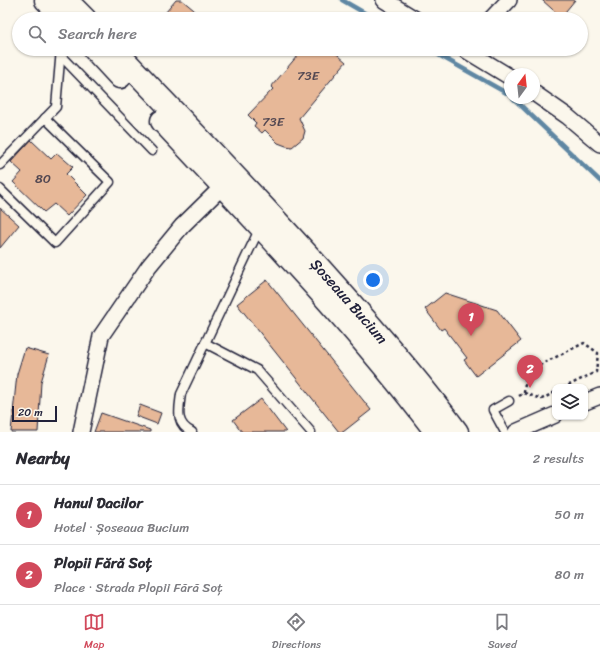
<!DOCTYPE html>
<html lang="en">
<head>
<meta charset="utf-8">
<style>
	:root { --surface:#fff; --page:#f2f2f3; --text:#2b2b33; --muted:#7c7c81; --line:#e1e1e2; --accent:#d1495b }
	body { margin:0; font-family:Sriracha,sans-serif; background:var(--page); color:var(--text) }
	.controls { position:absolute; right:12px; bottom:12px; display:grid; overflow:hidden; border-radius:8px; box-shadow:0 1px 3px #0004 }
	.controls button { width:36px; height:36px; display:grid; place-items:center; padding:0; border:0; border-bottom:1px solid var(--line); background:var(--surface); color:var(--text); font:20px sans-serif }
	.compass { position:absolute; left:504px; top:68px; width:36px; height:36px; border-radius:50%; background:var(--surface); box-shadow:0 1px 3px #0004; rotate:15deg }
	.scale { position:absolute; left:12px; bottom:10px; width:45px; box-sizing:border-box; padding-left:4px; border:2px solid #22223b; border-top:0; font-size:11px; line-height:14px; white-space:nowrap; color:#22223b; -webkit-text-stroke:3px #fbf7ec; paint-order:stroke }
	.you { position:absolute; left:373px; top:280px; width:14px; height:14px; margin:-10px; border:3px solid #fff; border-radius:50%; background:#1a73e8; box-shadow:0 0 0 6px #1a73e833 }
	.badge { display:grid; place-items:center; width:26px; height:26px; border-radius:50%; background:var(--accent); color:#fff; font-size:13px; font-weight:700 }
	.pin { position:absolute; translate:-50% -33px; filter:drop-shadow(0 1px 2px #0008) }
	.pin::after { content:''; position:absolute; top:21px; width:14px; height:12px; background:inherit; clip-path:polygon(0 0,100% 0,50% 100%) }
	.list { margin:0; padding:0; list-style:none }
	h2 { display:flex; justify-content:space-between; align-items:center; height:52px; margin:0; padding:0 16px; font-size:17px }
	h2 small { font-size:13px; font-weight:400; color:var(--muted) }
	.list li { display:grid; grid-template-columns:26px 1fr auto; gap:12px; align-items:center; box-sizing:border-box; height:60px; padding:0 16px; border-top:1px solid var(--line) }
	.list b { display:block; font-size:15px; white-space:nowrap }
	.list p { margin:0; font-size:13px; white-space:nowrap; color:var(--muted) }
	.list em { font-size:13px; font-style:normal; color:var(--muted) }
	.icon { flex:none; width:22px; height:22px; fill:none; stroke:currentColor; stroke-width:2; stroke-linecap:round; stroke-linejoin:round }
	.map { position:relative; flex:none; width:600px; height:432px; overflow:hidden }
	.search { position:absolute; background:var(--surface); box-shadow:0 1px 3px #0004; left:12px; right:12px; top:12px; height:44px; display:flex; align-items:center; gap:10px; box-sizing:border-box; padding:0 14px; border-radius:22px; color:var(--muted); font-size:15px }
	.sheet { height:172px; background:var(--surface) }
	nav { display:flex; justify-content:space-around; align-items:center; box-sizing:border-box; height:56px; border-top:1px solid var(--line); background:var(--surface); font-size:11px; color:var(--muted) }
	nav a { display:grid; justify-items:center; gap:2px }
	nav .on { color:var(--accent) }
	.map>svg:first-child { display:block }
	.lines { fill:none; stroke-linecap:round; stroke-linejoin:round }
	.stream { stroke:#5f87a3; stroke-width:4.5 }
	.building { fill:#e7b898; stroke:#22223b }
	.lane-casing { stroke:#22223b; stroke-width:11 }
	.street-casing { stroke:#22223b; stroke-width:18 }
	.primary-casing { stroke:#22223b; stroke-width:25 }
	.path { stroke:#22223b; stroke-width:2.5; stroke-dasharray:3 3; stroke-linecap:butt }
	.lane { stroke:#fbf7ec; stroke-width:8 }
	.street { stroke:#fbf7ec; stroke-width:15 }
	.primary { stroke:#fbf7ec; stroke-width:22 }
	.labels { text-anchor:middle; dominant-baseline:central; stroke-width:3.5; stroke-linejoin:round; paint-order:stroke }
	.number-label { font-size:13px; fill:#534852 }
	.street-label { font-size:15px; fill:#22223b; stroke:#fbf7ec }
</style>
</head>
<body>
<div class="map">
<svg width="600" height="432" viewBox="0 0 600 432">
	<rect width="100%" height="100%" fill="#fbf7ec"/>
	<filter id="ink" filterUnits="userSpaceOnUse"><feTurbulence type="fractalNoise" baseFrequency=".025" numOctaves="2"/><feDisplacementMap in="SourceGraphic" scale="8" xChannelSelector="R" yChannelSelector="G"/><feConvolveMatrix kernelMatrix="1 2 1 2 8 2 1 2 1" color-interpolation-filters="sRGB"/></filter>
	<g filter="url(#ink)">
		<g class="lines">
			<g class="stream">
				<polyline points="342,0 375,19"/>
				<polyline points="428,49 510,95"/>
				<polyline points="513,98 600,181"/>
			</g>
		</g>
		<g class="building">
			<polygon points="176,0 182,0 194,10 186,19 160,19"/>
			<polygon points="542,0 575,0 561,17"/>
			<polygon points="303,49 331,49 346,62 299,118 305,131 303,138 292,147 286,146 278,143 265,130 262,133 254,126 256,123 248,115 273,89 271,87"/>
			<polygon points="31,140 51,159 57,153 73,167 66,174 87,195 67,216 54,204 44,212 13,182 22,172 11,162"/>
			<polygon points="0,208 19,225 0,248"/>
			<polygon points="267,280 371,410 343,432 339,432 237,304"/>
			<polygon points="445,293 497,310 521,341 476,376 464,360 467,358 444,328 441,330 425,309"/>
			<polygon points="25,348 49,355 41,382 38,432 11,432 17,374"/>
			<polygon points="261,399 286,432 242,432 233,420"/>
			<polygon points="140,405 161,413 157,424 136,416"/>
			<polygon points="101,413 150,430 150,432 94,432"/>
		</g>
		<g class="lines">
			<defs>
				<g id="lane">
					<polyline points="60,55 152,151"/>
					<polyline points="0,165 56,107 61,49"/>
					<polyline points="0,189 55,243 110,182 45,118"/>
					<polyline points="205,343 257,370 311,432"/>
					<path d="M192 432C175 424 179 410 181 394L256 236 263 230"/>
					<polyline points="505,432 493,410 509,401"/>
				</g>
				<g id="street">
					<polyline points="384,0 415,19"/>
					<polyline points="491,19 509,0"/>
					<polyline points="464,49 510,77"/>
					<polyline points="534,93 567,116 600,144"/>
					<polyline points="585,402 600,396"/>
					<polyline points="81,432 101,336 149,266 182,226 229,180"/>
					<polyline points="516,432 555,415"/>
				</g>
				<g id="primary">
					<polyline points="46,0 65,19"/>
					<polyline points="66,0 85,19"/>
					<polyline points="94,49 120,77"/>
					<path id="s1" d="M114 49C188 127 262 203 333 283 376 331 419 380 457 432"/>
					<path d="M162 121C256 222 353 322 436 432"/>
				</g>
			</defs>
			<use href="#lane" class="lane-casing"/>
			<use href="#street" class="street-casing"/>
			<use href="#primary" class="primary-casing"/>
			<g class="path">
				<polyline points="524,393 526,372 584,343 598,353 596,372 565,387"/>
				<polyline points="519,396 524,393 542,399 555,392"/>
			</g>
			<use href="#lane" class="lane"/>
			<use href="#street" class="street"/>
			<use href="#primary" class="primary"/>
		</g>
	</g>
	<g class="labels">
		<g class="number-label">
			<text x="308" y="75">73E</text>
			<text x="273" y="121">73E</text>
			<text x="43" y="178">80</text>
		</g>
		<g class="street-label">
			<text stroke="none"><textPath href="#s1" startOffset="345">Șoseaua Bucium</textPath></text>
		</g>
	</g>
</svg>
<div class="controls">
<button><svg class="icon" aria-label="layers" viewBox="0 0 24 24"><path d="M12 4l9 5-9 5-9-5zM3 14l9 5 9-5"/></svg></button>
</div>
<svg class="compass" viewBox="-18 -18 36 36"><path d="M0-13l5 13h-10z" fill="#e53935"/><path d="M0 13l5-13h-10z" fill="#7c7c81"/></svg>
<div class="scale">20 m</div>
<div class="you"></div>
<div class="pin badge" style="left:471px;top:336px">1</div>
<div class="pin badge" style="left:530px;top:388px">2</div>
<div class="search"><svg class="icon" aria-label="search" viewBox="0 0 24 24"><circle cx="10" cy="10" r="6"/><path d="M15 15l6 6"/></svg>Search here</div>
</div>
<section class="sheet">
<h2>Nearby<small>2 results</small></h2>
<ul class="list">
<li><span class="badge">1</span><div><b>Hanul Dacilor</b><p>Hotel · Șoseaua Bucium</p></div><em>50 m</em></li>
<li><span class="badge">2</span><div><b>Plopii Fără Soț</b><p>Place · Strada Plopii Fără Soț</p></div><em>80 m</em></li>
</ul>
</section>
<nav>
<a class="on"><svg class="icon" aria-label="map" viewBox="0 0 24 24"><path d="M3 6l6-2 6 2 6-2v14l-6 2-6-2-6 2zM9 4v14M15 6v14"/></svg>Map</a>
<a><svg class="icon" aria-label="directions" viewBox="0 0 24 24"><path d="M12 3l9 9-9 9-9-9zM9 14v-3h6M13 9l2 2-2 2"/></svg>Directions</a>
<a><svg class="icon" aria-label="saved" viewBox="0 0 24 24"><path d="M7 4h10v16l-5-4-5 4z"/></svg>Saved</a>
</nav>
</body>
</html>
